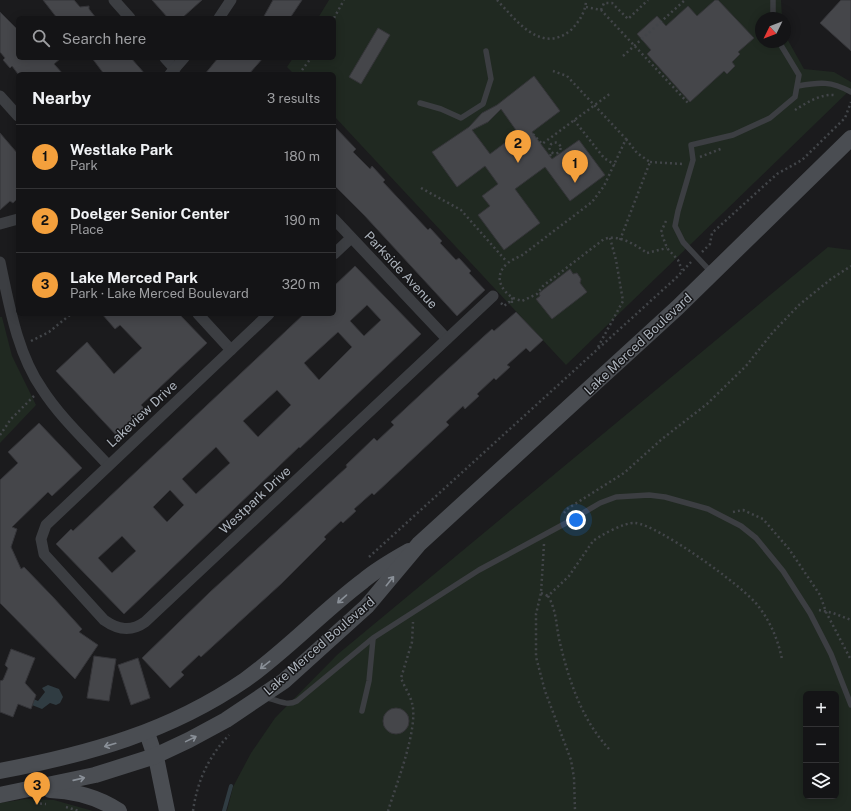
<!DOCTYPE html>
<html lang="en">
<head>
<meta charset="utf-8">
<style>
	:root { --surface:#141416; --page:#1d1d1f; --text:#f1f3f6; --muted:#9d9ea1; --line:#333335; --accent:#f4a03c }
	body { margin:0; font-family:"Public Sans",sans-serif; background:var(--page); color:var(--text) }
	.controls { position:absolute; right:12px; bottom:12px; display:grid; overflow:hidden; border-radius:6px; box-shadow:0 2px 10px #0003 }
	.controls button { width:36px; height:36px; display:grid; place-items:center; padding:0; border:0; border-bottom:1px solid var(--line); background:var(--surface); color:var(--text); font:20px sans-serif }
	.compass { position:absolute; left:755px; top:12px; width:36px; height:36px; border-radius:50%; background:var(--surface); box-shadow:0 2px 10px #0003; rotate:227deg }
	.you { position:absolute; left:576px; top:520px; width:14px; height:14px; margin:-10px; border:3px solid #fff; border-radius:50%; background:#1a73e8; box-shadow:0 0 0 6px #1a73e833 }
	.badge { display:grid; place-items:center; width:26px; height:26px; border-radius:50%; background:var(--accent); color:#111; font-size:13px; font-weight:700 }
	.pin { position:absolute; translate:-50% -33px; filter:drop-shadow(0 1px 2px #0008) }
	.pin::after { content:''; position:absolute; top:21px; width:14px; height:12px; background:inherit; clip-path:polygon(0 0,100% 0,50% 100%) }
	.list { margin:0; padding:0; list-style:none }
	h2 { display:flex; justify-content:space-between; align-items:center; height:52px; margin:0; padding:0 16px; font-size:17px }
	h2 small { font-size:13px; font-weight:400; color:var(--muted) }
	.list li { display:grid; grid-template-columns:26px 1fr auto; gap:12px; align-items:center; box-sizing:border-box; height:64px; padding:0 16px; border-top:1px solid var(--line) }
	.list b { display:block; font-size:15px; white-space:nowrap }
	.list p { margin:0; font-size:13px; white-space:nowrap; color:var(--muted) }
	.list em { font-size:13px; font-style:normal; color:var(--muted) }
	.icon { flex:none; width:22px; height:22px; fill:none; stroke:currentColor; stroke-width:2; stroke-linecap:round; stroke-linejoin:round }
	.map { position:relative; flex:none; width:851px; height:811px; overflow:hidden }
	.search { position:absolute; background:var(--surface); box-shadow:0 2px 10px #0003; left:16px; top:16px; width:320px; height:44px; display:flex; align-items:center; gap:10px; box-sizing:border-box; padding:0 14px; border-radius:6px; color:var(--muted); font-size:15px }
	.panel { position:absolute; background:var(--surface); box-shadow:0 2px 10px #0003; left:16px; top:72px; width:320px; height:244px; border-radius:6px }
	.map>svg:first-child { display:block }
	.green { fill:#202921; fill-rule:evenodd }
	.water { fill:#303c42 }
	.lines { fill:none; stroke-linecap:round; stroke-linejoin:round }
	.stream { stroke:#303c42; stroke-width:4 }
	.building { fill:#45464a; stroke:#353539; fill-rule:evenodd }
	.path { stroke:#424549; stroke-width:2.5; stroke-dasharray:2 3; stroke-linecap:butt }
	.lane { stroke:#3c3e42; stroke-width:5.5 }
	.street { stroke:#3c3e42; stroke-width:11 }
	.secondary { stroke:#4a4d52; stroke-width:16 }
	.oneway { stroke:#8a9098 }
	.labels { text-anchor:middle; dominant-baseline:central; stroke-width:3; stroke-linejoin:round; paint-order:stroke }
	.street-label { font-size:13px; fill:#adb4bd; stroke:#161618 }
</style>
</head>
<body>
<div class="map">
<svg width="851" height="811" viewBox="0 0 851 811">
	<rect width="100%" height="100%" fill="#1b1b1d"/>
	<g class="green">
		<polygon points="329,0 781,0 782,18 761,18 761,42 785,42 785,35 804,69 834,72 851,82 851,89 566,365 334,116 334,74 294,74 287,67 293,58 334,58 334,18 318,18"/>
		<path d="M828 247 851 250V811H227L233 787 251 753 275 718 338 654ZM806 694H836V796H806Z"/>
		<polygon points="0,317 2,317 12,356 36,405 0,443"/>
		<polygon points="26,799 54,800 93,811 0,811 0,803"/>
	</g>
	<polygon class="water" points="48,685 59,689 63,697 60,703 56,705 50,703 42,709 27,703 29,697 38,701 45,692 42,688"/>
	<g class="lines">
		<polyline class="stream" points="224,811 231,786"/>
	</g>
	<g class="building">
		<polygon points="43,0 74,0 80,7 89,6 89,9 96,18 57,18"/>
		<polygon points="152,0 202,0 182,18 168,18"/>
		<polygon points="273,0 302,0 290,18 263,18"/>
		<polygon points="715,0 718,0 754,38 738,52 740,54 732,62 735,66 727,74 724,71 690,102 647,54 651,50 637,34 657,16 666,26 688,6 697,16"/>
		<polygon points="841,0 851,0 851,51 820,23"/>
		<polygon points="0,12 18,30 18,58 61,58 54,64 63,74 18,74 12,66 10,68 3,60 5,58 0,52"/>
		<polygon points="378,28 390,35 361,84 349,77"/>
		<polygon points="92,58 131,58 145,74 104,74"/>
		<polygon points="218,58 263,58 249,74 205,74"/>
		<path d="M534 76 560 111 532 132 552 159 579 140 605 175 570 201 545 167 515 189 540 223 504 250 478 215 490 206 482 196 498 184 485 166 457 187 432 152 469 127 482 113 497 105ZM501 109 518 133 490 154 472 130 488 122Z"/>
		<polygon points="334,126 356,149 353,152 370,169 372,166 385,180 383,182 428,230 430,228 442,241 440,243 456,260 459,258 471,271 469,273 485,290 457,316 364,215 334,185"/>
		<polygon points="0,133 18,154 18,198 13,203 10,201 0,210"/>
		<path d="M355 266 421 334 300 448 299 447 124 614 56 544 71 529 73 531 304 314H334V286ZM367 305 381 320 364 336 350 321ZM338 332 352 347 319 380 304 363ZM277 390 291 405 258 437 243 421ZM216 447 230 463 196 494 182 479ZM170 490 184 505 167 522 153 507ZM122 536 136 551 112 573 98 558Z"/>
		<polygon points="570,269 573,274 577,273 581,279 580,283 587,292 552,319 536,299 540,296 539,293"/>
		<polygon points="516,312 543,340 530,352 526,348 507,365 510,367 496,380 494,378 477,394 479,396 465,409 463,406 446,422 449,425 374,495 372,493 354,509 356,511 343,523 341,521 324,537 326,539 281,584 201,657 199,655 181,672 184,675 170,688 142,658 210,592 347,467 346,465 374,438 377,441 394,425 391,422 435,381 482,338 492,329 494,331"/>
		<polygon points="102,314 179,314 207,343 141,405 146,410 118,437 56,371 87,342 114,374 142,348 120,325 115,329"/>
		<polygon points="39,423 82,468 52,496 48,492 12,527 17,529 11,547 21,569 24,567 53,597 82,629 79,632 98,645 75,679 0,603 0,480 18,463 8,452"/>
		<polygon points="11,649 35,658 25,683 36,695 31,709 18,704 13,717 0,712 0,681 3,680 8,668 5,665"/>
		<polygon points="94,656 116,659 109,701 87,698"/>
		<polygon points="138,658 150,698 131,705 118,665"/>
		<circle cx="396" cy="721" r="13"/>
	</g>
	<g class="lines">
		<g class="path">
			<path d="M497 0C516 20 541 55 571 30 579 22 586 11 586 0"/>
			<polyline points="586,7 601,10 689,104"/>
			<polyline points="601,10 604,3 612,3 628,19 648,0"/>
			<polyline points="334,18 344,0"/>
			<polyline points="623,56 685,0"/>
			<polyline points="299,74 311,58"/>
			<path d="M795 110C806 103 820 94 834 95"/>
			<polyline points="574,120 604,158 615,165"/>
			<polyline points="533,134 542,144 611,93"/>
			<circle cx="555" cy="148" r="5.5"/>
			<polyline points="550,156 552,152"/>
			<polyline points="700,157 723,148"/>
			<polyline points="650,162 682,164"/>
			<polyline points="421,188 461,210 507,262"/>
			<polyline points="666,221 661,232 667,248 678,260 682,270"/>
			<polyline points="620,240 650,162 637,153 626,139"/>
			<polyline points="702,252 710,244 712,233 777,174 802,160 845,118 851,102"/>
			<path d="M513 298 522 301 537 294 543 286 604 239C619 234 636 245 647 253L667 248"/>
			<path d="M501 303 504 306 509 302 511 304 512 302 510 300 513 298C491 283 498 264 521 256L592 202 604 186 626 139 567 76 553 71"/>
			<polyline points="31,341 49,332 71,314"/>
			<polyline points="598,347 623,301 616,260 610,238"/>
			<polyline points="0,435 11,419 34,396"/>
			<polyline points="733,512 743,510 763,519 789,549 820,595 826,612 851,660"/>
			<polyline points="564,513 567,509 624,473 662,439 707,404 746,366 773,332 799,305 831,279 851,266"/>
			<polyline points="544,544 541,593 536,614 536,657 545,691 571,760 574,778 575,811"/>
			<polyline points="369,557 677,277 691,262"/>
			<polyline points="541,593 548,596"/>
			<polyline points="819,610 833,613 851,620"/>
			<path d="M609 749C582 720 569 681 560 643 556 627 557 611 548 596L569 576 593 541C601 535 625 522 635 523 657 524 746 588 759 607 771 623 778 640 782 659"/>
			<polyline points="35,803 46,804"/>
			<polyline points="66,807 79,811"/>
			<path d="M193 811C197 782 208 757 229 735"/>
			<path d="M388 811C396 785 419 728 412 703 410 695 404 686 401 678L412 642 413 622"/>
		</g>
		<g class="lane">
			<polyline points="773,18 773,0"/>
			<path d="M798 86C820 82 831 81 851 92"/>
			<polyline points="420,103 441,109 461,118 483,104 491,79 486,51"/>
			<polyline points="711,272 683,242 675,226 678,211 693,160 691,145 733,135 770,118 795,97 799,75 779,42"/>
			<path d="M266 698C277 699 285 707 297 701L373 638 479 570 566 523 600 503 616 497 649 495 665 497 708 509 741 526 756 538 783 571 810 613 831 654 851 705"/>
			<polyline points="362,711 369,681 373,639"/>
		</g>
		<g class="street">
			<polyline points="114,0 130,18"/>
			<polyline points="219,18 231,0"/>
			<polyline points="165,58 175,69"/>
			<polyline points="170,74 184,58"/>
			<polyline points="0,96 18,116"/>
			<polyline points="334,219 447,339"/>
			<polyline points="0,224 18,219"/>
			<polyline points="334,254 351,238"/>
			<path d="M0 262C9 304 17 353 42 389 60 417 86 441 108 465"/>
			<polyline points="198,314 231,350"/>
			<path d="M269 314 46 525 41 539 44 554 104 620C118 630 131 632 145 622L493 296"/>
		</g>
		<g class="secondary">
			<polyline points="147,733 157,762 167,811"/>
			<path d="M0 771C89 754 169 732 245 680 287 650 322 612 363 581 377 569 393 560 409 551"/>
			<path d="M50 790C76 791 98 797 119 811"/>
			<polyline points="0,795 95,775 155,756 189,740 226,720 284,681 367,606 419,544 677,308 851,138"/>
		</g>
	</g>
	<defs><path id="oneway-shaft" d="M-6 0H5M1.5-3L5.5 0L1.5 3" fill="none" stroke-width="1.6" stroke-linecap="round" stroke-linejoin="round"/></defs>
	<g class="oneway">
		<use href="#oneway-shaft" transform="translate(390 581) rotate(-51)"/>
		<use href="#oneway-shaft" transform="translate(342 599) rotate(139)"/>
		<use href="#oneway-shaft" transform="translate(265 665) rotate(142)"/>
		<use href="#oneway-shaft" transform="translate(191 739) rotate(-26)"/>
		<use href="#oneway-shaft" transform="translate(110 745) rotate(164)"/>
		<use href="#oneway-shaft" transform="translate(79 779) rotate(-13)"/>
	</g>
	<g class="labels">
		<g class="street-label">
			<text transform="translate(401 270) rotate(47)">Parkside Avenue</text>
			<text transform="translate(638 344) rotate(-43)">Lake Merced Boulevard</text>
			<text transform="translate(142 414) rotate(-43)">Lakeview Drive</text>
			<text transform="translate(255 500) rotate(-43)">Westpark Drive</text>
			<text transform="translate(319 646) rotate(-41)">Lake Merced Boulevard</text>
		</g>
	</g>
</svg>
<div class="controls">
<button>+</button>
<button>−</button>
<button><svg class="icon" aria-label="layers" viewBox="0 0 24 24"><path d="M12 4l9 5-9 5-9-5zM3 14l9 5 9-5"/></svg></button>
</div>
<svg class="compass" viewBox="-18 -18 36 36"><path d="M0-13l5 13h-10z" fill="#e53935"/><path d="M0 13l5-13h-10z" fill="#9d9ea1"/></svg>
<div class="you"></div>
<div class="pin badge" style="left:575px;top:183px">1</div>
<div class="pin badge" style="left:518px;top:163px">2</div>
<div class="pin badge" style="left:37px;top:805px">3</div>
<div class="search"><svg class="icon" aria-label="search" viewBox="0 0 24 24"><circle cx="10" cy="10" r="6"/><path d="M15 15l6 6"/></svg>Search here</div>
<section class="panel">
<h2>Nearby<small>3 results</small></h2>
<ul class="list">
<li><span class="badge">1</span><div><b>Westlake Park</b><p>Park</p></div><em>180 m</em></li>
<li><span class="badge">2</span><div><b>Doelger Senior Center</b><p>Place</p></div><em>190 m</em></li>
<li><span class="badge">3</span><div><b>Lake Merced Park</b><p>Park · Lake Merced Boulevard</p></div><em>320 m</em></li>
</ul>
</section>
</div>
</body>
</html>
